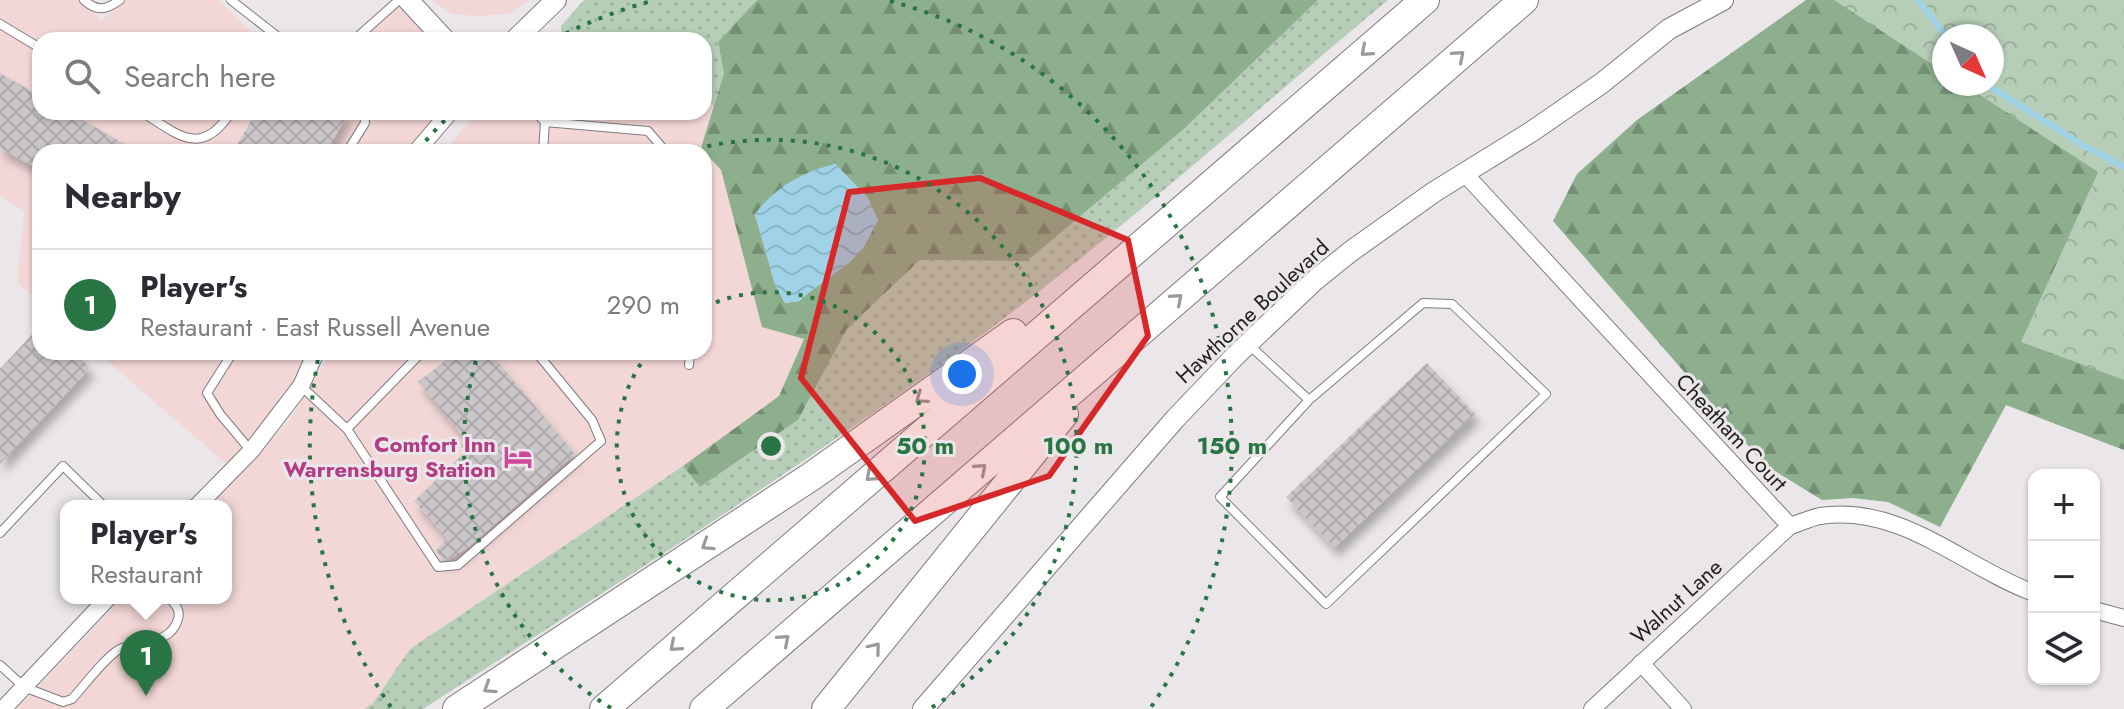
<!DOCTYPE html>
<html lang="en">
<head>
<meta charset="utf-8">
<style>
	:root { --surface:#fff; --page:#f7f7f7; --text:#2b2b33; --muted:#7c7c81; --line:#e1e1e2; --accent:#297443 }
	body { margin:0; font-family:Jost,sans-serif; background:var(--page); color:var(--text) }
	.controls { position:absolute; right:24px; bottom:24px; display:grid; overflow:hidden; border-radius:16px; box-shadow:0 2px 6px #0004 }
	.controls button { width:72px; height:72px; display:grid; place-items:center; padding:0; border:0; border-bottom:2px solid var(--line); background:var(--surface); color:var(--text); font:40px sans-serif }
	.compass { position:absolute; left:1932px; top:24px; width:72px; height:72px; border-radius:50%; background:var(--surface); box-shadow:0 2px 6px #0004; rotate:135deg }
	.you { position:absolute; left:962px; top:374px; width:28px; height:28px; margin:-20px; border:6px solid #fff; border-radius:50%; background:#1a73e8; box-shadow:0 0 0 12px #1a73e833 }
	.badge { display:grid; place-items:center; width:52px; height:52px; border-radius:50%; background:var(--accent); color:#fff; font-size:26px; font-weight:700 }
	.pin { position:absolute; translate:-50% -66px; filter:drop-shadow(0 2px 4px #0008) }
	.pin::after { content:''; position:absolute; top:42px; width:28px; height:24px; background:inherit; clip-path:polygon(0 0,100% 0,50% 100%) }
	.popup { position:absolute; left:60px; top:500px; width:172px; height:104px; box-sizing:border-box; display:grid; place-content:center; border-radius:16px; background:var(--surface); filter:drop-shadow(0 2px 6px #0005); font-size:26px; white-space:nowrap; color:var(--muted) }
	.popup b { font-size:30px; color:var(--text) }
	.popup::after { content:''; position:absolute; left:50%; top:100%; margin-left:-16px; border:16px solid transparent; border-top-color:var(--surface) }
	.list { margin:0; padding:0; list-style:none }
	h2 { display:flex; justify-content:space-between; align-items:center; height:104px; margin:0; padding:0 32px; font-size:34px }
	h2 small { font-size:26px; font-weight:400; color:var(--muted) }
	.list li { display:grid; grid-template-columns:52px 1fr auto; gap:24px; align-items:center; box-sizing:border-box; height:112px; padding:0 32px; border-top:2px solid var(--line) }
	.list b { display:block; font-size:30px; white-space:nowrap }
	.list p { margin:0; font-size:26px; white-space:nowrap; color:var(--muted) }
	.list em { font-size:26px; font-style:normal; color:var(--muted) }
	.icon { flex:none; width:44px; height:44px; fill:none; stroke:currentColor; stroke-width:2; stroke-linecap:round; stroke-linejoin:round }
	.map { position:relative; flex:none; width:2124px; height:709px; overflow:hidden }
	.search { position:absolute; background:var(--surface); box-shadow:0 2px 6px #0004; left:32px; top:32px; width:680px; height:88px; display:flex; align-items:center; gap:20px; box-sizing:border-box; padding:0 28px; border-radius:24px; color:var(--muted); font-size:30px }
	.panel { position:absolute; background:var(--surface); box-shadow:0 2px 6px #0004; left:32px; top:144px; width:680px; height:216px; border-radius:24px }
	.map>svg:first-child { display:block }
	.commercial { fill:#f2d7d6 }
	.grass { fill:url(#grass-dots) }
	.forest { fill:url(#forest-firs); fill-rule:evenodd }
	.park { fill:url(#park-crowns) }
	.water { fill:url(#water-waves) }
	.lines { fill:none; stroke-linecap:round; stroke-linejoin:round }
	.stream { stroke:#a0d3e8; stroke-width:6 }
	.building { fill:url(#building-cross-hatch); filter:url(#shadow) }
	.service-casing { stroke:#7f7b7f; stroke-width:10 }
	.minor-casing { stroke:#7f7b7f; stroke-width:18 }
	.tertiary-casing { stroke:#7f7b7f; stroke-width:22 }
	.trunk-casing { stroke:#7f7b7f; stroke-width:30 }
	.service { stroke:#fff; stroke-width:8 }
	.minor { stroke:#fff; stroke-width:16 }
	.tertiary { stroke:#fff; stroke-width:20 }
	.trunk { stroke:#fff; stroke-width:28 }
	.oneway { stroke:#9b9a9b }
	.marked { fill:#d62828; fill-opacity:0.2; stroke:#d62828; stroke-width:6; stroke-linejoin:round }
	.ring { fill:none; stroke:#297443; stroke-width:4; stroke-dasharray:4 8 }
	.labels { text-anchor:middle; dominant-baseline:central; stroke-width:6; stroke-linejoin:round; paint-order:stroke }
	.street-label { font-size:22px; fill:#201f20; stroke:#eae6ea }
	.hotel-label { font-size:22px; font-weight:bold; fill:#b23c85; stroke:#eae6ea; text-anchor:end }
	.centre { fill:#297443; stroke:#eae6ea; stroke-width:4 }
	.ring-label { font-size:24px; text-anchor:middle; font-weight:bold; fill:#297443; stroke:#eae6ea; stroke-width:6; stroke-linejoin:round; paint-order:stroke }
</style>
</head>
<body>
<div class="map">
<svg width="2124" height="709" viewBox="0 0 2124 709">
	<defs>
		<pattern id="grass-dots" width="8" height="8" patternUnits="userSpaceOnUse" patternTransform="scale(2)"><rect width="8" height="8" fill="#b6cdb7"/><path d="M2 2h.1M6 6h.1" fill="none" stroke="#9cb09d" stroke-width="1.8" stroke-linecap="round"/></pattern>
		<pattern id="forest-firs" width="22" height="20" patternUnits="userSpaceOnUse" patternTransform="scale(2)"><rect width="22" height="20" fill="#8daf8d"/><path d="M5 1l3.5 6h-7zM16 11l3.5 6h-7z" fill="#738e73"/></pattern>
		<pattern id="park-crowns" width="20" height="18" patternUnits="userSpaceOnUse" patternTransform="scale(2)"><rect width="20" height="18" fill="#b6cdb7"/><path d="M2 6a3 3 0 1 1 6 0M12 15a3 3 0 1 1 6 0" fill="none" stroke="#9cb09d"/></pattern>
		<pattern id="water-waves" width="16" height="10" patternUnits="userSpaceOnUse" patternTransform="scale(2)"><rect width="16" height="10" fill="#a0d3e8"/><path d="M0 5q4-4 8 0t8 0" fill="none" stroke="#8ab5c7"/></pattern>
		<pattern id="building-cross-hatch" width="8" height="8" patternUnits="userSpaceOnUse" patternTransform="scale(2)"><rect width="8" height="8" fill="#cac6c9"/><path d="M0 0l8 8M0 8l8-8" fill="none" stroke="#adaaac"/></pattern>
		<filter id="shadow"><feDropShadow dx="5" dy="9" stdDeviation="4" flood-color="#0004"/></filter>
	</defs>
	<rect width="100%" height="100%" fill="#eae6ea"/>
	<g class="commercial">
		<polygon points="0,0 83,0 101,21 126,0 218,0 260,40 40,40 40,112 450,112 416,152 40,152 40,303 17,283 24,211 0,195"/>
		<polygon points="432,0 530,0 508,14 478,16 452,14"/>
		<polygon points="396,2 433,40 354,40"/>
		<polygon points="704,99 714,106 701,148 721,170 762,326 804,339 779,396 683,466 410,649 373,703 364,709 17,709 122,598 226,598 226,506 209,506 288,422 332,352 704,352 704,152 444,152 477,112 704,112"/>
		<polygon points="97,352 316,352 251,451 225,463"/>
	</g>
	<g class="grass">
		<polygon points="584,0 757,0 718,42 724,72 714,106 704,99 704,40 562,40 561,26"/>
		<path d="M1318 0H1388C1249 116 1113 239 967 346 791 475 606 590 423 709H364L373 703 410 649 683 466 700 487 798 420 847 329 920 260 1027 261 1185 128Z"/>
	</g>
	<g class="forest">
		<path d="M757 0H1318L1185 128 1027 261 920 260 847 329 798 420 700 487 683 466 779 396 804 339 762 327 721 170 701 148 724 73 718 42ZM835 164 868 198 817 285 799 301 785 303 775 284 755 214Z"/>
		<path d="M1806 0H2124V450L2006 405 1940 527 1888 502 1853 498 1822 500 1765 465 1553 221 1577 174 1637 120ZM1944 36H1992V84H1944Z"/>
	</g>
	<polygon class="park" points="1834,0 2124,0 2124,380 2021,342 2098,172 1963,84 1992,84 1992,36 1944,36 1944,72"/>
	<path class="water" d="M835 164 868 198 878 220 864 247 850 262 798 301 785 303 775 284 755 214C774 188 804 171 835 164Z"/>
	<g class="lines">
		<g class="stream">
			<polyline points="1918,0 1946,36"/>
			<polyline points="1986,84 2084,146 2124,167"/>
		</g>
	</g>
	<g class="building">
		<polygon points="0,73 40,96 40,112 68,112 139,152 40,152 40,170 0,148"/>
		<polygon points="256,112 349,112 326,152 233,152"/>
		<polygon points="40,326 40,352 74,352 90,368 0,464 0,369"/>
		<polygon points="456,352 487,352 502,367 575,454 467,548 450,559 443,560 436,551 447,538 414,501 471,446 418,382"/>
		<polygon points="1427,363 1475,414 1334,548 1286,497"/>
	</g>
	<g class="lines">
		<defs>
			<g id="service">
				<path d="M84 0C97 12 106 10 120 0"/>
				<polyline points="231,0 282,40"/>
				<polyline points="0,24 40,48"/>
				<polyline points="354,40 399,0"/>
				<path d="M142 112C177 134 201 159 231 112"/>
				<polyline points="535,112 545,122 648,131 666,152"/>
				<polyline points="347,152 365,123 364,112"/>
				<polyline points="543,152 545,122"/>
				<polyline points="1248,344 1309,400 1220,497 1326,604 1546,394 1452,304 1423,303 1309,400"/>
				<polyline points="233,352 207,393 220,414 251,451"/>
				<polyline points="689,365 690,352"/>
				<polyline points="301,386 347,429 438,567 458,565 601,441 592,420 536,352"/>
				<polyline points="347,429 422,352"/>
				<polyline points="0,533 63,466 104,506"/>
				<path d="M0 665 24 687 63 702 72 699C84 686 106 656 120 649 141 639 170 646 178 619 181 610 175 604 169 598"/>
			</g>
			<g id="minor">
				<polyline points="416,152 450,112"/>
				<path d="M1465 174 1790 526C1800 523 1810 518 1820 516 1902 504 1963 567 2034 593"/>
				<polyline points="197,506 251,451 301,386 316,352"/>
				<polyline points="2094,610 2124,618"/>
				<polyline points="1641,663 1683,709"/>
				<polyline points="3,709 108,598"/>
				<polyline points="1592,709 1790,526"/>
			</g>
			<g id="tertiary">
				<polyline points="408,0 445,40"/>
				<polyline points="515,40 556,0"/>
				<polyline points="923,709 1175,419 1236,355 1314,281 1350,252 1434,192 1531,132 1602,83 1669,29 1723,0"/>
			</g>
			<g id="trunk">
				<polyline points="457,709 812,476 1013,333"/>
				<polyline points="604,709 1425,0"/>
				<polyline points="704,709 1524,0"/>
				<polyline points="826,709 1064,414"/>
			</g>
		</defs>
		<use href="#service" class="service-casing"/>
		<use href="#minor" class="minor-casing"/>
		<use href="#tertiary" class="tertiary-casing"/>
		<use href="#trunk" class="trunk-casing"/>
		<use href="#service" class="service"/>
		<use href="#minor" class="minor"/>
		<use href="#tertiary" class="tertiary"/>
		<use href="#trunk" class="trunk"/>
	</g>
	<defs><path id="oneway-chevron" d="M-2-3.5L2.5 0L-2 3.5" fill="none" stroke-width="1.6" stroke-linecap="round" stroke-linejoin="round" transform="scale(2)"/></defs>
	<g class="oneway">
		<use href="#oneway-chevron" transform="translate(1366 51) rotate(139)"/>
		<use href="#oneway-chevron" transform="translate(1459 56) rotate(-41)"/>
		<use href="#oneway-chevron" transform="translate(1177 299) rotate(-41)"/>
		<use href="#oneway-chevron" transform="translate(921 398) rotate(144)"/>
		<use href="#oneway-chevron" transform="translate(981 469) rotate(-41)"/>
		<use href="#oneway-chevron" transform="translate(871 476) rotate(139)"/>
		<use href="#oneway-chevron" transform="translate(707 545) rotate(147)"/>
		<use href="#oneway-chevron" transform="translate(784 640) rotate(-41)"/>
		<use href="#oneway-chevron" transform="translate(675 646) rotate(139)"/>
		<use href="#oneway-chevron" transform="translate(875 648) rotate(-51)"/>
		<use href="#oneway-chevron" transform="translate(489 688) rotate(147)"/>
	</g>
	<path class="marked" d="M980 178 1128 240 1148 336 1049 476 915 521 801 378 849 192Z"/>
	<g class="ring">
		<path d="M705 307A154 154 0 1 1 649 352"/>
		<path d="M611 708A307 307 0 0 1 478 354M684 152A307 307 0 0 1 931 708"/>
		<path d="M391 707A461 461 0 0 1 319 354M418 150A461 461 0 0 1 451 114M555 39A461 461 0 0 1 652 1M890 1A461 461 0 0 1 1151 707"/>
	</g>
	<defs>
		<symbol id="hotel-bare" viewBox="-9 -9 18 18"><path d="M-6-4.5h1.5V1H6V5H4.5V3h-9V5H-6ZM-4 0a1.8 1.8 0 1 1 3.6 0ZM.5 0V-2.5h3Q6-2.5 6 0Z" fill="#d1479c" stroke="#eae6ea" stroke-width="2.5" paint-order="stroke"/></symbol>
	</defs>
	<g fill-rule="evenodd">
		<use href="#hotel-bare" x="498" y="437" width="40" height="40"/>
	</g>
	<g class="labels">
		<g class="street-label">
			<text transform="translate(1252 311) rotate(-43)">Hawthorne Boulevard</text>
			<text transform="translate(1732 432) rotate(47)">Cheatham Court</text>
			<text transform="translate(1676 601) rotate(-42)">Walnut Lane</text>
		</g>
		<g class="hotel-label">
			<text x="496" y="444">Comfort Inn<tspan x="496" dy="25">Warrensburg Station</tspan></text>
		</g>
	</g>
	<circle cx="771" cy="446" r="12" class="centre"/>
	<g class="ring-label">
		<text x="925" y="454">50 m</text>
		<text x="1078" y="454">100 m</text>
		<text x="1232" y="454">150 m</text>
	</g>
</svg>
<div class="controls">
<button>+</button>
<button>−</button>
<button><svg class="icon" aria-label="layers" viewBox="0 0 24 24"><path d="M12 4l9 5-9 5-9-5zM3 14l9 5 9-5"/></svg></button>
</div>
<svg class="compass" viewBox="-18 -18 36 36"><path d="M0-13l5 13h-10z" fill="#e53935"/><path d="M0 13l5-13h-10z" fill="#7c7c81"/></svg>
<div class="you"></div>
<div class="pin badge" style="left:146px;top:696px">1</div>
<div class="popup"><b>Player's</b>Restaurant</div>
<div class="search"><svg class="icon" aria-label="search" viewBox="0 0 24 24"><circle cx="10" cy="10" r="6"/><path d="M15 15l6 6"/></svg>Search here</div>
<section class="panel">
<h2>Nearby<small></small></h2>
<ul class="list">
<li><span class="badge">1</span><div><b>Player's</b><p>Restaurant · East Russell Avenue</p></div><em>290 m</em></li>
</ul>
</section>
</div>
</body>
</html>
